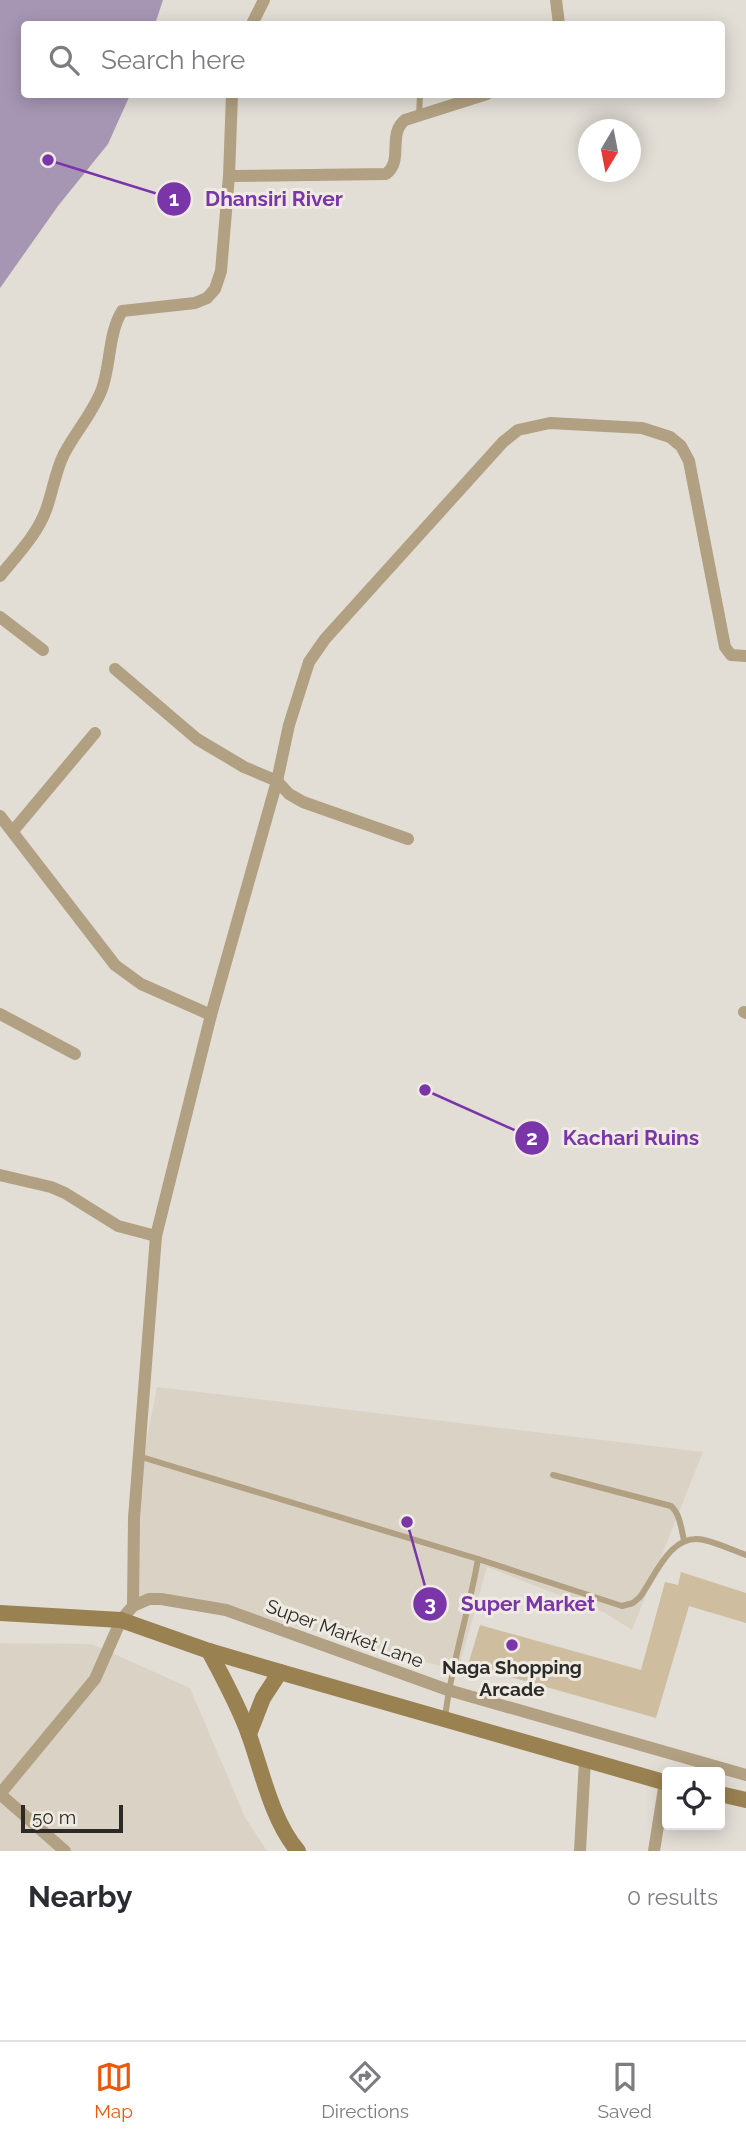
<!DOCTYPE html>
<html lang="en">
<head>
<meta charset="utf-8">
<style>
	:root { --surface:#fff; --page:#f7f7f7; --text:#2b2b33; --muted:#7c7c81; --line:#e1e1e2; --accent:#ea580c }
	body { margin:0; font-family:Raleway,sans-serif; background:var(--page); color:var(--text) }
	.controls { position:absolute; right:21px; bottom:21px; display:grid; overflow:hidden; border-radius:7px; box-shadow:0 4px 18px #0003 }
	.controls button { width:63px; height:63px; display:grid; place-items:center; padding:0; border:0; border-bottom:2px solid var(--line); background:var(--surface); color:var(--text); font:35px sans-serif }
	.compass { position:absolute; left:578px; top:119px; width:63px; height:63px; border-radius:50%; background:var(--surface); box-shadow:0 4px 18px #0003; rotate:190deg }
	.scale { position:absolute; left:21px; bottom:18px; width:102px; box-sizing:border-box; padding-left:7px; border:4px solid #2b2a27; border-top:0; font-size:19px; line-height:24px; white-space:nowrap; color:#2b2a27; -webkit-text-stroke:5px #efebe3; paint-order:stroke }
	.list { margin:0; padding:0; list-style:none }
	h2 { display:flex; justify-content:space-between; align-items:center; height:91px; margin:0; padding:0 28px; font-size:30px }
	h2 small { font-size:23px; font-weight:400; color:var(--muted) }
	.icon { flex:none; width:38px; height:38px; fill:none; stroke:currentColor; stroke-width:2; stroke-linecap:round; stroke-linejoin:round }
	.map { position:relative; flex:none; width:746px; height:1851px; overflow:hidden }
	.search { position:absolute; background:var(--surface); box-shadow:0 4px 18px #0003; left:21px; right:21px; top:21px; height:77px; display:flex; align-items:center; gap:18px; box-sizing:border-box; padding:0 24px; border-radius:7px; color:var(--muted); font-size:26px }
	.sheet { height:189px; background:var(--surface) }
	nav { display:flex; justify-content:space-around; align-items:center; box-sizing:border-box; height:98px; border-top:2px solid var(--line); background:var(--surface); font-size:19px; color:var(--muted) }
	nav a { display:grid; justify-items:center; gap:4px }
	nav .on { color:var(--accent) }
	.map>svg:first-child { display:block }
	.built { fill:#dad3c5 }
	.water { fill:#a696b4 }
	.building { fill:#cebd9f }
	.lines { fill:none; stroke-linecap:round; stroke-linejoin:round }
	.service { stroke:#b1a081; stroke-width:6 }
	.minor { stroke:#b1a081; stroke-width:12 }
	.secondary { stroke:#9a8151; stroke-width:16 }
	.poi-dot { fill:#7a35a9; stroke:#efebe3; stroke-width:2.5 }
	.labels { text-anchor:middle; dominant-baseline:central; stroke-width:6; stroke-linejoin:round; paint-order:stroke }
	.street-label { font-size:19px; fill:#2b2a27; stroke:#efebe3 }
	.poi-label { font-size:19px; font-weight:bold; fill:#2b2a27; stroke:#efebe3 }
	.leader { fill:none; stroke:#7a35a9; stroke-width:2.5 }
	.callout-dot { fill:#7a35a9; stroke:#efebe3; stroke-width:2.5 }
	.mark-label { font-size:21px; text-anchor:middle; font-weight:bold; fill:#fff }
	.callout-label { font-size:21px; text-anchor:middle; font-weight:bold; fill:#7a35a9; stroke:#efebe3; stroke-width:6; stroke-linejoin:round; paint-order:stroke }
</style>
</head>
<body>
<div class="map">
<svg width="746" height="1851" viewBox="0 0 746 1851">
	<rect width="100%" height="100%" fill="#e2ded6"/>
	<g class="built">
		<polygon points="157,1387 703,1452 632,1630 605,1613 487,1567 458,1671 209,1602 139,1599 139,1477"/>
		<polygon points="0,1643 92,1644 190,1688 245,1817 267,1851 0,1851"/>
	</g>
	<polygon class="water" points="0,0 163,0 155,24 24,24 24,94 130,95 108,144 58,206 0,288"/>
	<polygon class="building" points="681,1572 746,1593 746,1623 689,1606 656,1718 468,1665 480,1625 641,1670 665,1582 678,1585"/>
	<g class="lines">
		<g class="service">
			<polyline points="419,116 420,94"/>
			<path d="M138 1456 478 1559 622 1606 633 1603 640 1597C656 1575 671 1532 704 1540 718 1543 732 1550 746 1555"/>
			<path d="M553 1475 671 1506C680 1514 681 1528 684 1540"/>
			<path d="M445 1718C451 1664 469 1612 478 1559"/>
		</g>
		<g class="minor">
			<polyline points="556,0 559,24"/>
			<polyline points="252,24 264,0"/>
			<path d="M229 176 386 174C404 161 387 134 405 120L487 94"/>
			<path d="M0 576C16 556 37 535 46 510 53 491 55 472 64 454 76 431 93 413 102 389 111 364 108 334 122 311L195 303 207 298 215 289 221 271 229 176 232 94"/>
			<polyline points="0,617 43,650"/>
			<polyline points="115,669 197,739 244,767 277,781 289,794 303,802 408,839"/>
			<polyline points="0,816 115,965 141,984 211,1015"/>
			<polyline points="13,831 95,733"/>
			<polyline points="744,1012 746,1013"/>
			<polyline points="0,1014 75,1054"/>
			<polyline points="0,1175 51,1187 65,1193 118,1226 156,1236"/>
			<polyline points="133,1606 149,1599 161,1599 226,1610 448,1690 746,1775"/>
			<polyline points="0,1794 95,1679 121,1620 133,1606 134,1518 156,1236 211,1015 277,781 289,725 309,662 325,639 503,442 518,430 550,423 642,428 670,437 681,446 689,461 725,647 731,655 746,656"/>
			<polyline points="0,1794 65,1851"/>
			<polyline points="580,1851 585,1760"/>
			<polyline points="654,1851 665,1782"/>
		</g>
		<g class="secondary">
			<polyline points="0,1613 121,1620 209,1651 280,1672 667,1783"/>
			<path d="M209 1651C223 1678 239 1706 249 1735 262 1771 272 1821 298 1851"/>
			<polyline points="249,1734 263,1698 280,1672"/>
			<polyline points="720,1794 746,1800"/>
		</g>
	</g>
	<circle class="poi-dot" cx="512" cy="1645" r="7"/>
	<g class="labels">
		<g class="street-label">
			<text transform="translate(345 1633) rotate(20)">Super Market Lane</text>
		</g>
		<g class="poi-label">
			<text x="512" y="1667">Naga Shopping<tspan x="512" dy="22">Arcade</tspan></text>
		</g>
	</g>
	<path class="leader" d="M48 160L174 199M425 1090L532 1138M407 1522L430 1604"/>
	<g class="callout-dot">
		<circle cx="48" cy="160" r="7"/>
		<circle cx="425" cy="1090" r="7"/>
		<circle cx="407" cy="1522" r="7"/>
		<circle cx="174" cy="199" r="18"/>
		<circle cx="532" cy="1138" r="18"/>
		<circle cx="430" cy="1604" r="18"/>
	</g>
	<g class="mark-label">
		<text x="174" y="206">1</text>
		<text x="532" y="1145">2</text>
		<text x="430" y="1611">3</text>
	</g>
	<g class="callout-label">
		<text x="274" y="206">Dhansiri River</text>
		<text x="631" y="1145">Kachari Ruins</text>
		<text x="528" y="1611">Super Market</text>
	</g>
</svg>
<div class="controls">
<button><svg class="icon" aria-label="locate" viewBox="0 0 24 24"><circle cx="12" cy="12" r="6"/><path d="M12 2v4M12 18v4M2 12h4M18 12h4"/></svg></button>
</div>
<svg class="compass" viewBox="-18 -18 36 36"><path d="M0-13l5 13h-10z" fill="#e53935"/><path d="M0 13l5-13h-10z" fill="#7c7c81"/></svg>
<div class="scale">50 m</div>
<div class="search"><svg class="icon" aria-label="search" viewBox="0 0 24 24"><circle cx="10" cy="10" r="6"/><path d="M15 15l6 6"/></svg>Search here</div>
</div>
<section class="sheet">
<h2>Nearby<small>0 results</small></h2>
<ul class="list">
</ul>
</section>
<nav>
<a class="on"><svg class="icon" aria-label="map" viewBox="0 0 24 24"><path d="M3 6l6-2 6 2 6-2v14l-6 2-6-2-6 2zM9 4v14M15 6v14"/></svg>Map</a>
<a><svg class="icon" aria-label="directions" viewBox="0 0 24 24"><path d="M12 3l9 9-9 9-9-9zM9 14v-3h6M13 9l2 2-2 2"/></svg>Directions</a>
<a><svg class="icon" aria-label="saved" viewBox="0 0 24 24"><path d="M7 4h10v16l-5-4-5 4z"/></svg>Saved</a>
</nav>
</body>
</html>
